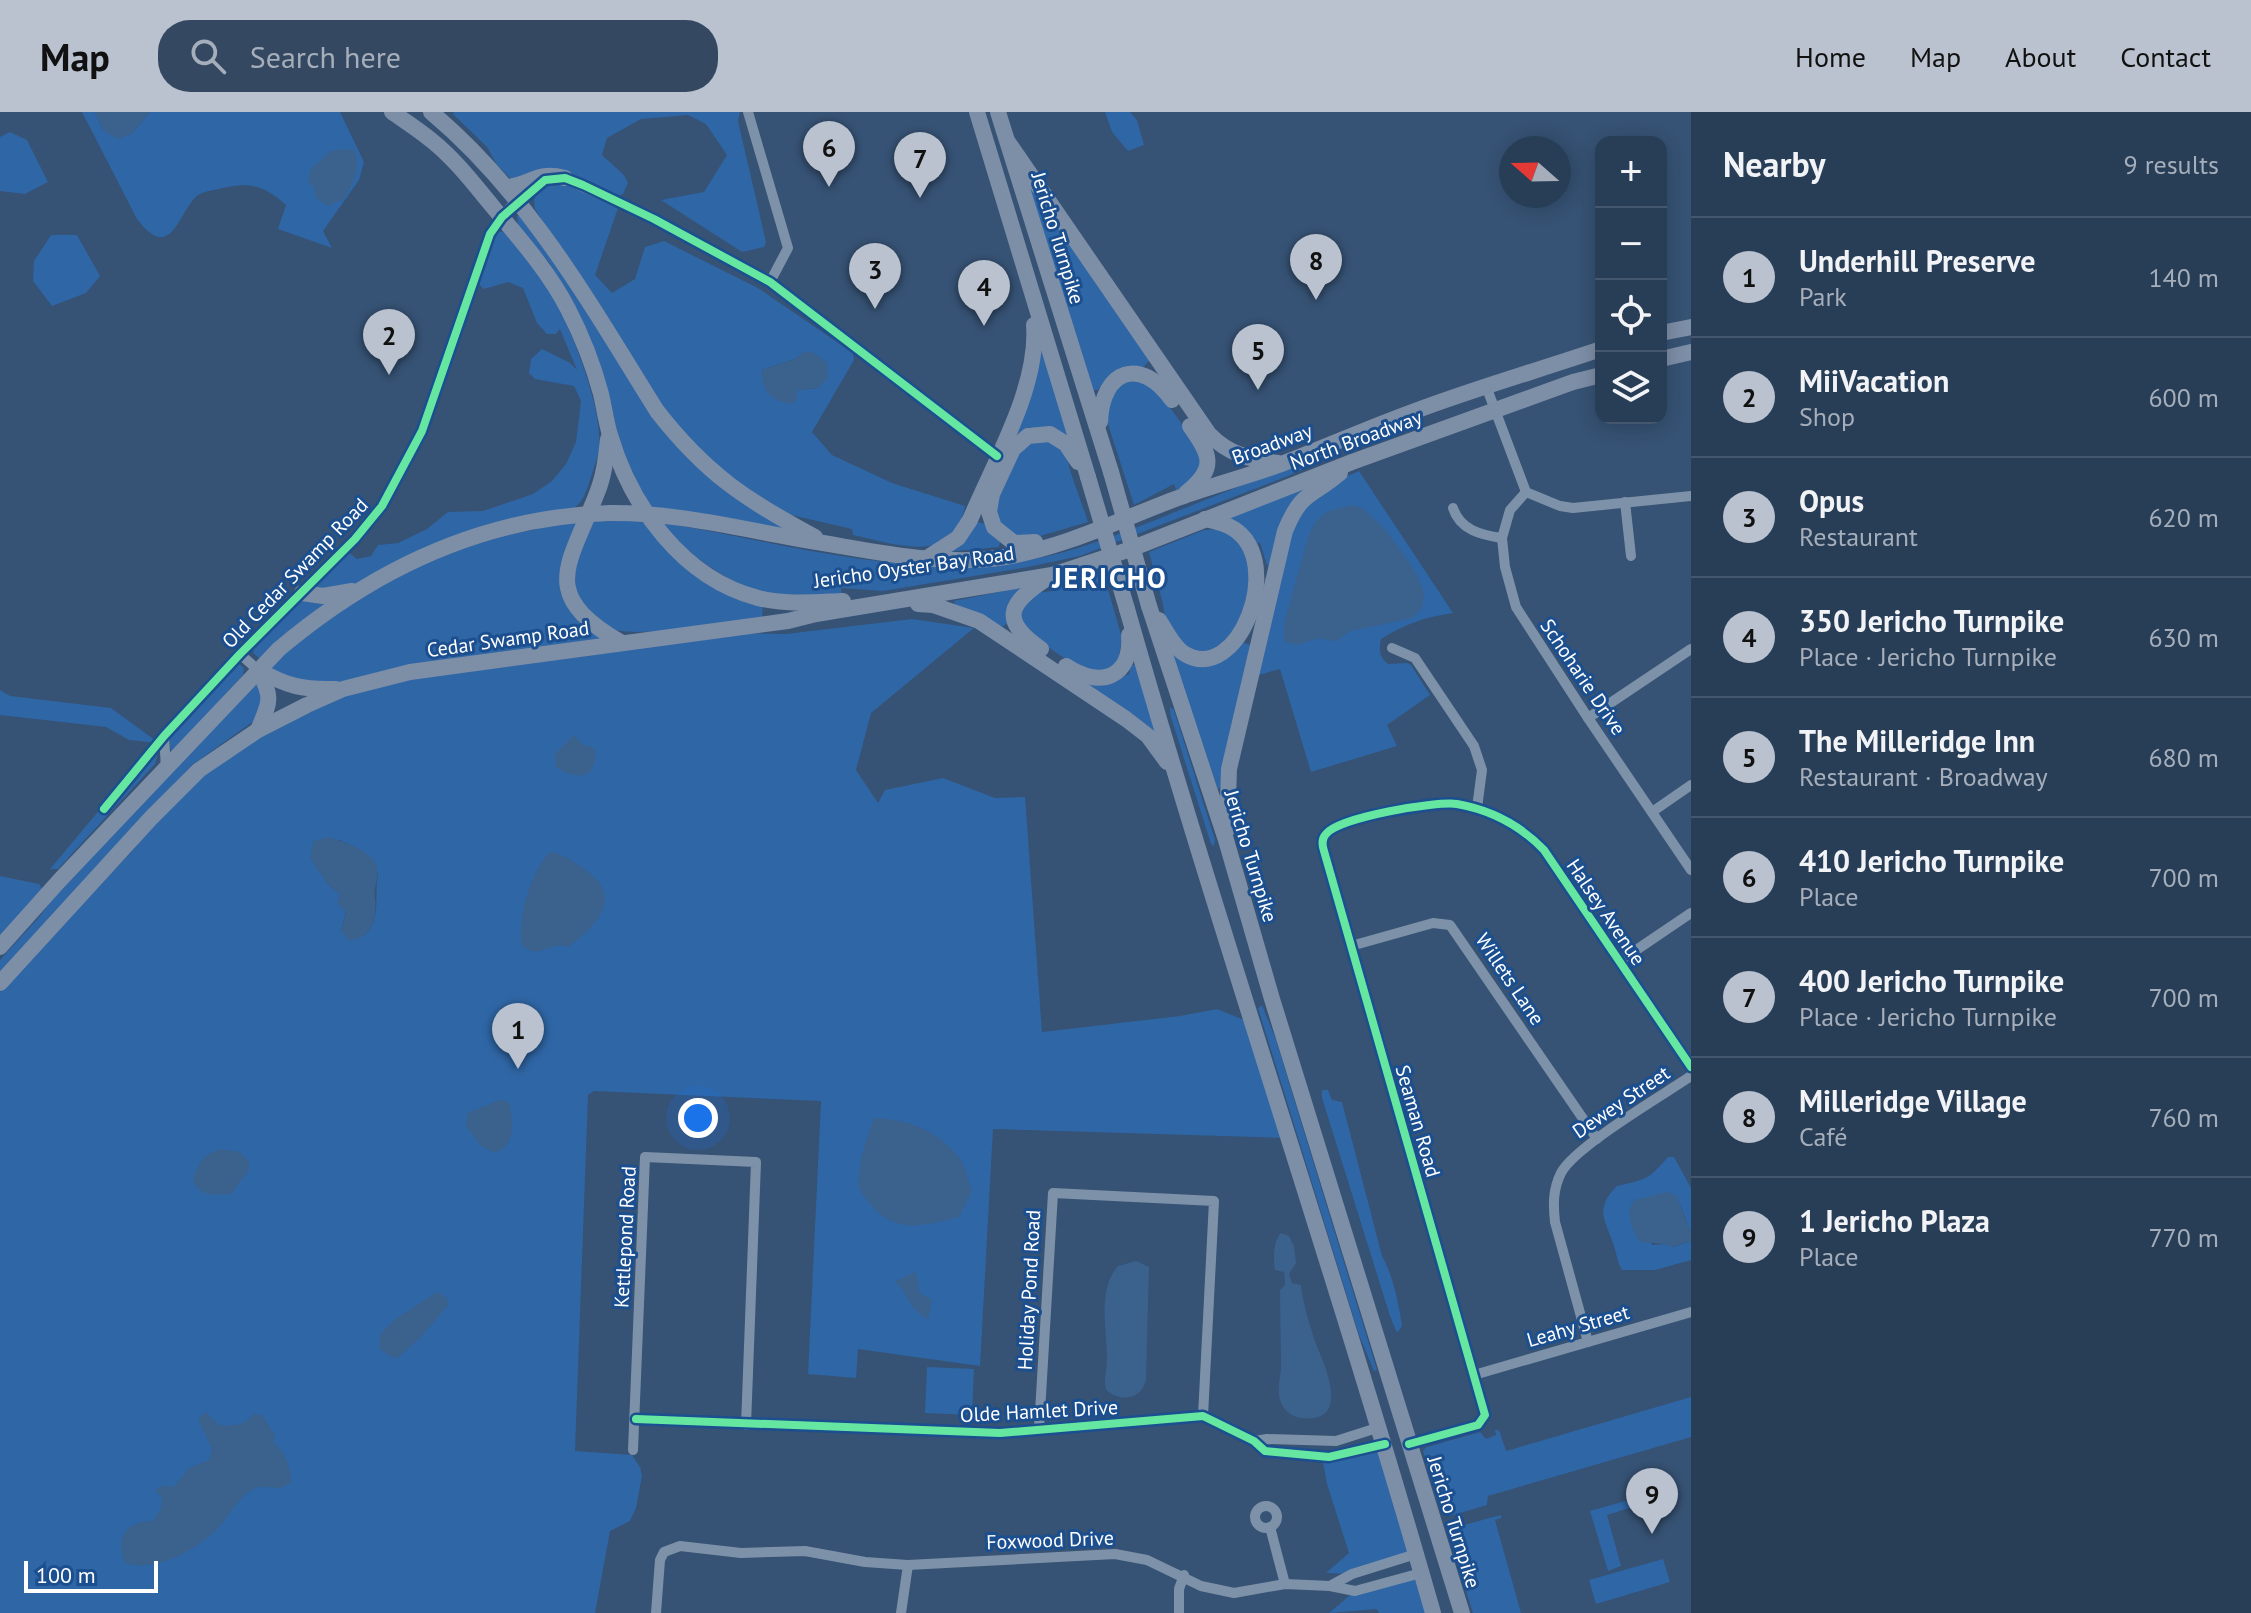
<!DOCTYPE html>
<html lang="en">
<head>
<meta charset="utf-8">
<style>
	:root { --surface:#283e57; --page:#344961; --text:#f1f3f6; --muted:#a5aeba; --line:#44576d; --accent:#b9c2ce }
	body { margin:0; font-family:"PT Sans",sans-serif; background:var(--page); color:var(--text) }
	.controls { position:absolute; right:24px; top:24px; display:grid; overflow:hidden; border-radius:16px; box-shadow:0 4px 20px #0003 }
	.controls button { width:72px; height:72px; display:grid; place-items:center; padding:0; border:0; border-bottom:2px solid var(--line); background:var(--surface); color:var(--text); font:40px sans-serif }
	.compass { position:absolute; left:1499px; top:24px; width:72px; height:72px; border-radius:50%; background:var(--surface); box-shadow:0 4px 20px #0003; rotate:290deg }
	.scale { position:absolute; left:24px; bottom:20px; width:134px; box-sizing:border-box; padding-left:8px; border:4px solid #fff; border-top:0; font-size:22px; line-height:28px; white-space:nowrap; color:#fff; -webkit-text-stroke:6px #1b4f8f; paint-order:stroke }
	.you { position:absolute; left:698px; top:1006px; width:28px; height:28px; margin:-20px; border:6px solid #fff; border-radius:50%; background:#1a73e8; box-shadow:0 0 0 12px #1a73e833 }
	.badge { display:grid; place-items:center; width:52px; height:52px; border-radius:50%; background:var(--accent); color:#111; font-size:26px; font-weight:700 }
	.pin { position:absolute; translate:-50% -66px; filter:drop-shadow(0 2px 4px #0008) }
	.pin::after { content:''; position:absolute; top:42px; width:28px; height:24px; background:inherit; clip-path:polygon(0 0,100% 0,50% 100%) }
	.list { margin:0; padding:0; list-style:none }
	h2 { display:flex; justify-content:space-between; align-items:center; height:104px; margin:0; padding:0 32px; font-size:34px }
	h2 small { font-size:26px; font-weight:400; color:var(--muted) }
	.list li { display:grid; grid-template-columns:52px 1fr auto; gap:24px; align-items:center; box-sizing:border-box; height:120px; padding:0 32px; border-top:2px solid var(--line) }
	.list b { display:block; font-size:30px; white-space:nowrap }
	.list p { margin:0; font-size:26px; white-space:nowrap; color:var(--muted) }
	.list em { font-size:26px; font-style:normal; color:var(--muted) }
	.icon { flex:none; width:44px; height:44px; fill:none; stroke:currentColor; stroke-width:2; stroke-linecap:round; stroke-linejoin:round }
	.map { position:relative; flex:none; width:1691px; height:1501px; overflow:hidden }
	header { display:flex; align-items:center; gap:48px; box-sizing:border-box; height:112px; padding:0 40px; background:var(--accent); color:#111 }
	header strong { font-size:38px }
	nav { display:flex; gap:44px; margin-inline-start:auto; font-size:28px }
	.search { width:560px; height:72px; background:var(--page); display:flex; align-items:center; gap:20px; box-sizing:border-box; padding:0 28px; border-radius:32px; color:var(--muted); font-size:30px }
	main { display:flex }
	aside { flex:1; background:var(--surface) }
	.map>svg:first-child { display:block }
	.green { fill:#2f66a5; fill-rule:evenodd }
	.water { fill:#3b618d }
	.lines { fill:none; stroke-linecap:round; stroke-linejoin:round }
	.street { stroke:#7d92a8; stroke-width:10 }
	.primary { stroke:#7d8ea7; stroke-width:16 }
	.primary-bridge { stroke:#7d8ea7; stroke-width:16 }
	.cycleway-casing { stroke:#1b4f8f; stroke-width:13 }
	.cycleway { stroke:#66e7a1; stroke-width:8 }
	.labels { text-anchor:middle; dominant-baseline:central; stroke-width:6; stroke-linejoin:round; paint-order:stroke }
	.street-label { font-size:20px; fill:#fff; stroke:#1b4f8f }
	.district-label { font-size:28px; font-weight:bold; letter-spacing:2px; fill:#fff; stroke:#1b4f8f }
</style>
</head>
<body>
<header>
<strong>Map</strong>
<div class="search"><svg class="icon" aria-label="search" viewBox="0 0 24 24"><circle cx="10" cy="10" r="6"/><path d="M15 15l6 6"/></svg>Search here</div>
<nav><a>Home</a><a>Map</a><a>About</a><a>Contact</a></nav>
</header>
<main>
<div class="map">
<svg width="1691" height="1501" viewBox="0 0 1691 1501">
	<rect width="100%" height="100%" fill="#365274"/>
	<g class="green">
		<path d="M82 0H95L103 18 131 22 150 0H340L364 50 359 68 323 119 332 136 278 117 286 93C264 73 250 70 223 76 215 78 205 79 198 83 178 99 172 153 137 107Z"/>
		<polygon points="454,0 740,0 738,9 766,130 764,135 742,140 661,88 704,80 727,43 706,12 688,3 641,7 607,26 602,43 624,63 628,71 623,82 619,84 559,59 512,68 497,53 487,35 453,2"/>
		<polygon points="1105,0 1130,0 1137,8 1144,33 1128,39 1112,20"/>
		<polygon points="10,20 27,28 48,70 25,82 0,79 0,25"/>
		<path d="M1027 70 1151 247 1142 256C1121 258 1111 260 1098 278H1093Z"/>
		<path d="M565 71 618 96 595 163 612 181 635 167 645 135 664 129 758 176 853 241 854 248 812 320 832 343 892 371 965 394C963 402 962 412 957 419 934 448 883 429 853 423L852 417 791 403 722 362 659 293 535 97C530 75 547 72 565 71ZM795 247 818 276 798 278 762 258Z"/>
		<polygon points="517,104 520,104 586,195 644,289 788,418 649,399 622,337 597,244 577,200 550,152 518,114"/>
		<path d="M507 119C520 137 535 155 547 174 569 210 604 296 599 338 598 346 594 354 592 362 582 393 581 397 548 405L365 474 304 480 347 439 357 447 371 444 378 433 398 431 427 417 448 400 483 399 533 382 552 369 566 352 576 330 581 289 574 274 535 267 529 261 531 247 542 237 570 251 577 258 560 217 556 222H547L537 211 523 176 508 170 484 177 478 171 491 128 497 120Z"/>
		<polygon points="51,123 77,123 100,164 86,181 52,194 33,169 34,149"/>
		<polygon points="1042,240 1071,328 1029,315 1015,324 1037,241"/>
		<polygon points="1138,267 1152,271 1201,338 1203,354 1190,372 1176,378 1174,372 1134,393 1105,303 1105,290 1123,269"/>
		<path d="M1038 325 1067 339C1065 351 1084 395 1088 410L1030 427H1019L997 411 994 390 1017 338Z"/>
		<path d="M1311 350 1312 353 1288 364 1080 444 1028 455 883 479 841 476 842 485C824 485 804 487 785 485 737 479 695 448 662 414L665 411C801 434 941 479 1078 436 1157 411 1232 373 1311 350Z"/>
		<path d="M1359 359 1453 501C1425 505 1405 512 1381 527 1379 539 1379 544 1388 552L1407 551 1411 553 1430 583 1387 613 1397 634 1311 660 1280 557 1255 564 1297 403 1321 376Z"/>
		<polygon points="1308,374 1272,452 1267,453 1260,431 1253,431 1232,410 1230,404"/>
		<path d="M591 407 644 408 674 443 763 493 762 505C732 509 631 529 607 515 596 508 585 494 576 485L574 444Z"/>
		<path d="M578 409C557 456 550 499 604 525L603 528 340 570 292 568 267 555 343 495 436 445 487 427Z"/>
		<polygon points="973,409 986,412 1000,430 999,435 946,440"/>
		<path d="M1219 417C1298 448 1211 597 1169 517 1165 509 1164 497 1162 488 1158 472 1153 456 1149 440L1204 418Z"/>
		<polygon points="1102,457 1122,526 1119,543 1122,547 1106,560 1081,558 1024,518 1019,493 1035,481 1052,479"/>
		<polygon points="1019,476 1020,480 1008,511 1000,516 955,493 954,489"/>
		<polygon points="302,486 332,487 260,547 253,541 254,536"/>
		<path d="M912 507 974 516 871 601 856 658 878 691 885 678 943 666 995 686 1025 685 1042 920 1180 904 1217 897 1254 912 1289 1026 993 1017 980 1254 858 1237 856 1266 808 1262 821 989 594 979 588 983 575 1339 632 1343 640 1355 642 1364 636 1396 630 1409 610 1419 595 1501H0V880L134 737 157 707 193 671 238 637 332 589 372 575 426 564 736 521 786 522ZM340 728 361 739 378 761C374 783 382 810 363 824L341 819 346 799 340 782 328 772 311 746 314 729Z"/>
		<polygon points="1240,530 1252,533 1220,676 1218,677 1171,539 1184,548"/>
		<polygon points="239,552 244,556 243,563 171,642 169,624"/>
		<polygon points="1131,553 1135,553 1162,633 1079,570 1107,572 1129,562"/>
		<polygon points="252,571 264,573 258,606 192,653 0,860 0,848 40,804 60,777"/>
		<polygon points="0,578 10,584 111,596 159,631 129,628 106,615 0,603"/>
		<polygon points="1170,595 1174,598 1215,728 1214,734 1211,732 1170,602"/>
		<polygon points="159,637 155,652 58,757 50,757 102,695"/>
		<polygon points="0,764 39,772 43,778 0,832"/>
		<polygon points="1262,893 1276,928 1377,1258 1374,1259 1359,1223 1258,896"/>
		<path d="M1322 978H1328L1332 988 1342 990 1382 1144C1393 1163 1399 1193 1402 1214L1397 1221 1390 1204 1322 986Z"/>
		<path d="M1668 1045H1674L1691 1076V1121L1681 1095 1673 1083H1658L1636 1088 1652 1133 1665 1132 1673 1135 1691 1129V1148L1655 1158H1622C1617 1150 1617 1143 1614 1134 1605 1107 1594 1097 1617 1074 1647 1067 1648 1068 1668 1045Z"/>
		<polygon points="927,1255 974,1257 972,1303 925,1301"/>
		<polygon points="1691,1285 1691,1325 1488,1384 1487,1393 1450,1404 1441,1399 1423,1339 1427,1335 1480,1320 1486,1327 1496,1323 1495,1318 1499,1318 1506,1339"/>
		<polygon points="1387,1338 1416,1442 1352,1462 1326,1461 1349,1441 1327,1372 1323,1349"/>
		<polygon points="1661,1379 1662,1382 1655,1384 1655,1388 1607,1403 1621,1454 1608,1459 1590,1399"/>
		<polygon points="1501,1403 1501,1406 1495,1408 1521,1501 1473,1501 1450,1428 1451,1421 1456,1415"/>
		<polygon points="1663,1447 1670,1470 1596,1492 1589,1468"/>
		<polygon points="1421,1461 1433,1501 1379,1501 1377,1497 1329,1501 1355,1479"/>
	</g>
	<g class="water">
		<polygon points="95,0 150,0 131,22 118,27 103,18"/>
		<path d="M344 37 354 38C362 56 353 71 344 87L328 94 316 86 314 75 308 69 310 58 331 39Z"/>
		<path d="M805 239 816 242 827 251 828 266 818 276 798 278 796 288 792 292C770 289 762 279 762 258L795 247Z"/>
		<path d="M1355 393C1374 398 1424 463 1424 484 1424 485 1422 496 1421 497L1412 506 1351 519 1336 529C1329 529 1322 526 1316 527 1301 530 1301 537 1284 529V512L1309 422C1322 397 1329 398 1355 393Z"/>
		<path d="M574 623 582 632 594 636 596 648 589 661C575 666 568 662 556 655L555 642Z"/>
		<path d="M329 725C342 729 365 737 374 749 382 760 373 774 375 786 377 804 373 827 349 828L341 819 346 800 337 791 340 782 328 772 310 746 314 729Z"/>
		<path d="M550 740C564 742 572 749 584 757 625 784 598 813 568 835 547 829 543 848 522 834 517 808 531 758 550 740Z"/>
		<path d="M499 988 509 990C513 1010 517 1033 494 1041L480 1033 466 1014 468 1001Z"/>
		<path d="M874 1006C906 1007 937 1018 958 1044 965 1053 968 1068 972 1079L959 1105C926 1113 897 1123 872 1094 867 1088 860 1081 859 1073 857 1051 867 1027 874 1006Z"/>
		<path d="M222 1037 240 1040 249 1050V1058L231 1082C213 1083 201 1085 193 1068 198 1051 204 1041 222 1037Z"/>
		<path d="M1667 1080 1676 1083 1691 1121V1129L1672 1135 1665 1132 1640 1130C1632 1117 1624 1100 1635 1088Z"/>
		<path d="M1281 1121 1289 1124 1294 1134 1296 1151 1289 1162 1292 1171 1301 1173C1302 1187 1311 1218 1316 1232 1324 1251 1347 1301 1314 1306 1299 1308 1285 1304 1280 1288 1277 1279 1280 1267 1281 1257 1281 1231 1280 1204 1280 1178L1285 1173 1284 1160 1275 1158C1273 1147 1273 1129 1281 1121Z"/>
		<path d="M1136 1149 1149 1155 1146 1268C1142 1287 1121 1291 1106 1278 1103 1268 1107 1258 1107 1247 1107 1219 1097 1177 1118 1154Z"/>
		<path d="M916 1160 919 1180 932 1188 928 1207C911 1200 908 1182 895 1169Z"/>
		<polygon points="437,1180 447,1186 448,1193 421,1225 396,1247 379,1237 381,1221 397,1206"/>
		<path d="M206 1300 219 1313C235 1314 244 1314 254 1302L262 1303 275 1324 273 1331C287 1340 289 1355 292 1370L279 1377C245 1367 238 1393 221 1413 200 1436 157 1461 125 1451 115 1427 126 1408 153 1409L161 1396 162 1386 155 1378 165 1373 174 1375 189 1356 209 1348 212 1337 198 1307Z"/>
	</g>
	<g class="lines">
		<g class="street">
			<polyline points="748,0 788,136 770,170"/>
			<polyline points="563,66 654,107 770,170 997,344"/>
			<polyline points="1486,274 1526,380 1560,394 1573,396 1691,384"/>
			<polyline points="1526,380 1510,398 1502,426 1505,455 1516,495 1588,606 1691,758"/>
			<polyline points="1625,390 1631,444"/>
			<path d="M1453 396C1460 418 1481 423 1502 426"/>
			<polyline points="1392,536 1415,546 1474,634 1482,658 1477,696"/>
			<polyline points="240,542 258,558"/>
			<polyline points="1588,606 1691,537"/>
			<polyline points="164,624 166,656"/>
			<path d="M104 697 164 624 240 542 355 427 382 394 422 319 490 122C501 100 525 80 547 68"/>
			<polyline points="1652,700 1691,673"/>
			<polyline points="1351,834 1433,811 1450,813 1597,1027"/>
			<polyline points="1620,849 1691,801"/>
			<path d="M1588 1230 1555 1110C1553 1092 1553 1077 1561 1061 1574 1035 1663 983 1691 964"/>
			<polyline points="1474,1263 1691,1200"/>
			<polyline points="636,1307 1000,1321 1203,1304 1254,1329 1265,1339 1329,1345 1385,1332"/>
			<polyline points="1039,1317 1053,1081 1214,1089 1203,1304"/>
			<polyline points="1254,1329 1267,1327 1336,1329 1380,1315"/>
			<path d="M1409 1332 1478 1313 1485 1303 1324 739C1322 733 1321 727 1326 722 1339 705 1436 689 1457 692 1491 698 1520 713 1544 738L1691 955"/>
			<polyline points="633,1338 645,1045 756,1050 746,1313"/>
			<circle cx="1266" cy="1405" r="11"/>
			<polyline points="1270,1415 1285,1472"/>
			<polyline points="908,1453 1115,1442 1147,1448 1201,1474 1234,1481 1285,1472 1330,1474 1355,1479 1421,1461"/>
			<polyline points="1330,1474 1352,1462 1416,1442"/>
			<polyline points="656,1501 660,1448 664,1440 680,1434 741,1441 805,1439 865,1450 908,1453 901,1501"/>
			<polyline points="1179,1501 1179,1477 1184,1463"/>
		</g>
		<g class="primary">
			<path d="M392 0C405 9 419 18 431 28 455 47 474 72 493 95 520 127 549 160 568 197 582 224 593 252 601 282 604 295 606 309 610 323 631 394 682 466 758 486 786 493 815 490 843 489"/>
			<path d="M431 0C529 82 590 192 657 299 706 362 746 388 815 425"/>
			<polyline points="977,0 1088,365"/>
			<polyline points="998,0 1111,360"/>
			<path d="M1008 30 1209 322C1229 343 1250 347 1278 351"/>
			<path d="M508 75C535 71 536 59 565 66"/>
			<polyline points="1661,221 1691,215"/>
			<polyline points="1661,247 1691,240"/>
			<path d="M1100 310C1102 257 1141 244 1172 288"/>
			<path d="M608 327C606 346 604 364 597 381 569 454 537 482 622 531"/>
			<path d="M1186 381C1217 356 1211 343 1190 314"/>
			<polyline points="1035,430 1014,431 994,415 989,400 992,382 1013,337 1028,324 1050,322 1066,332 1078,350"/>
			<path d="M927 446 958 426 970 408C994 350 1039 275 1034 213"/>
			<polyline points="302,481 323,484 352,479"/>
			<polyline points="918,492 933,493 979,509 1126,607 1148,624 1167,650"/>
			<polyline points="1149,494 1226,728 1272,887 1462,1501"/>
			<path d="M1127 497C1223 834 1337 1164 1433 1501"/>
			<path d="M1159 508C1166 519 1174 536 1185 542 1238 573 1286 451 1234 417 1225 411 1214 409 1205 407"/>
			<path d="M1041 537C999 508 1009 491 1046 467"/>
			<path d="M1066 554C1100 577 1132 566 1129 523"/>
			<path d="M258 558C287 574 302 578 336 577"/>
			<path d="M258 618C269 591 274 587 259 560"/>
			<path d="M1227 718 1229 657 1285 419C1302 378 1311 386 1340 361"/>
			<path d="M0 835 59 769 279 537C375 456 483 405 609 401 676 400 745 418 811 429 874 439 941 455 1005 445 1066 435 1121 407 1178 386 1213 373 1249 364 1284 351 1328 334 1371 315 1415 299 1476 276 1539 258 1601 237"/>
			<polyline points="0,871 151,706 199,658 258,618 307,593 343,577 410,560 788,509 816,502 1052,463 1128,438 1352,350 1573,270 1601,263"/>
		</g>
		<g class="primary-bridge">
			<polyline points="1111,360 1149,494"/>
			<polyline points="1088,365 1127,497"/>
		</g>
		<defs>
			<g id="cycleway">
				<polyline points="104,697 164,624 240,542 355,427 382,394 422,319 490,122 502,105 545,68 565,66 583,73 654,107 770,170 997,344"/>
				<polyline points="636,1307 1000,1321 1203,1304 1254,1329 1265,1339 1329,1345 1385,1332"/>
				<path d="M1409 1332 1478 1313 1485 1303 1324 739C1322 733 1321 727 1326 722 1339 705 1436 689 1457 692 1491 698 1520 713 1544 738L1691 955"/>
			</g>
		</defs>
		<use href="#cycleway" class="cycleway-casing"/>
		<use href="#cycleway" class="cycleway"/>
	</g>
	<g class="labels">
		<g class="street-label">
			<text transform="translate(1058 126) rotate(73)">Jericho Turnpike</text>
			<text transform="translate(1356 328) rotate(-20)">North Broadway</text>
			<text transform="translate(1272 332) rotate(-20)">Broadway</text>
			<text transform="translate(914 455) rotate(-8)">Jericho Oyster Bay Road</text>
			<text transform="translate(295 461) rotate(-46)">Old Cedar Swamp Road</text>
			<text transform="translate(508 527) rotate(-8)">Cedar Swamp Road</text>
			<text transform="translate(1583 565) rotate(56)">Schoharie Drive</text>
			<text transform="translate(1251 744) rotate(73)">Jericho Turnpike</text>
			<text transform="translate(1606 800) rotate(56)">Halsey Avenue</text>
			<text transform="translate(1510 867) rotate(56)">Willets Lane</text>
			<text transform="translate(1621 990) rotate(-34)">Dewey Street</text>
			<text transform="translate(1418 1009) rotate(74)">Seaman Road</text>
			<text transform="translate(625 1125) rotate(-87)">Kettlepond Road</text>
			<text transform="translate(1029 1178) rotate(-87)">Holiday Pond Road</text>
			<text transform="translate(1578 1214) rotate(-16)">Leahy Street</text>
			<text transform="translate(1039 1299) rotate(-3)">Olde Hamlet Drive</text>
			<text transform="translate(1454 1410) rotate(73)">Jericho Turnpike</text>
			<text transform="translate(1050 1428) rotate(-2)">Foxwood Drive</text>
		</g>
		<g class="district-label">
			<text x="1110" y="465">JERICHO</text>
		</g>
	</g>
</svg>
<div class="controls">
<button>+</button>
<button>−</button>
<button><svg class="icon" aria-label="locate" viewBox="0 0 24 24"><circle cx="12" cy="12" r="6"/><path d="M12 2v4M12 18v4M2 12h4M18 12h4"/></svg></button>
<button><svg class="icon" aria-label="layers" viewBox="0 0 24 24"><path d="M12 4l9 5-9 5-9-5zM3 14l9 5 9-5"/></svg></button>
</div>
<svg class="compass" viewBox="-18 -18 36 36"><path d="M0-13l5 13h-10z" fill="#e53935"/><path d="M0 13l5-13h-10z" fill="#a5aeba"/></svg>
<div class="scale">100 m</div>
<div class="you"></div>
<div class="pin badge" style="left:518px;top:957px">1</div>
<div class="pin badge" style="left:389px;top:263px">2</div>
<div class="pin badge" style="left:875px;top:197px">3</div>
<div class="pin badge" style="left:984px;top:214px">4</div>
<div class="pin badge" style="left:1258px;top:278px">5</div>
<div class="pin badge" style="left:829px;top:75px">6</div>
<div class="pin badge" style="left:920px;top:86px">7</div>
<div class="pin badge" style="left:1316px;top:188px">8</div>
<div class="pin badge" style="left:1652px;top:1422px">9</div>
</div>
<aside>
<h2>Nearby<small>9 results</small></h2>
<ul class="list">
<li><span class="badge">1</span><div><b>Underhill Preserve</b><p>Park</p></div><em>140 m</em></li>
<li><span class="badge">2</span><div><b>MiiVacation</b><p>Shop</p></div><em>600 m</em></li>
<li><span class="badge">3</span><div><b>Opus</b><p>Restaurant</p></div><em>620 m</em></li>
<li><span class="badge">4</span><div><b>350 Jericho Turnpike</b><p>Place · Jericho Turnpike</p></div><em>630 m</em></li>
<li><span class="badge">5</span><div><b>The Milleridge Inn</b><p>Restaurant · Broadway</p></div><em>680 m</em></li>
<li><span class="badge">6</span><div><b>410 Jericho Turnpike</b><p>Place</p></div><em>700 m</em></li>
<li><span class="badge">7</span><div><b>400 Jericho Turnpike</b><p>Place · Jericho Turnpike</p></div><em>700 m</em></li>
<li><span class="badge">8</span><div><b>Milleridge Village</b><p>Café</p></div><em>760 m</em></li>
<li><span class="badge">9</span><div><b>1 Jericho Plaza</b><p>Place</p></div><em>770 m</em></li>
</ul>
</aside>
</main>
</body>
</html>
